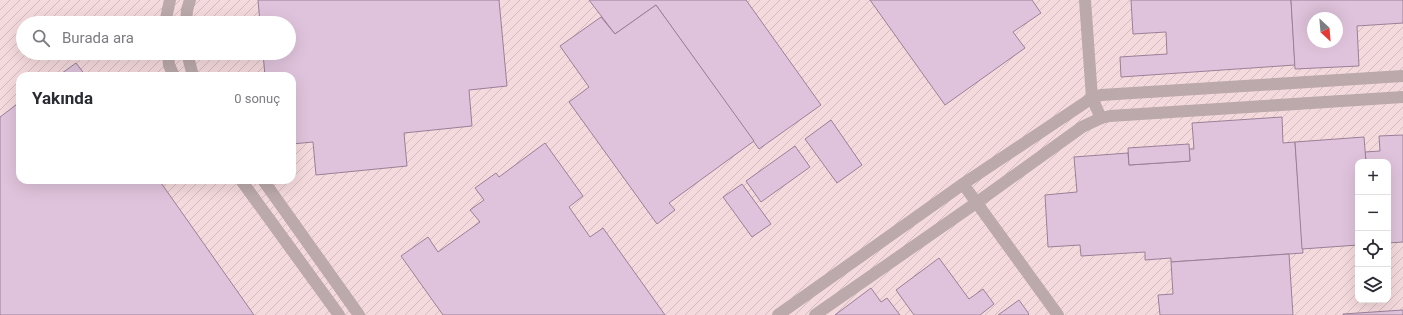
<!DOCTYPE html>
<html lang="tr">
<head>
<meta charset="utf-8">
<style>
	:root { --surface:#fff; --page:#f7f7f7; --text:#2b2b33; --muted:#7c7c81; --line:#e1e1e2 }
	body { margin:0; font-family:Roboto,sans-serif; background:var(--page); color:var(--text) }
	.controls { position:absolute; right:12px; bottom:12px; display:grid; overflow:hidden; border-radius:8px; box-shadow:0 4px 16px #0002 }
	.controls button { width:36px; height:36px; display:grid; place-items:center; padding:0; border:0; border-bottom:1px solid var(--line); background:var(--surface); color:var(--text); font:20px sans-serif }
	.compass { position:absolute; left:1307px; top:12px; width:36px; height:36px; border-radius:50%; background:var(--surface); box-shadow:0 4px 16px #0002; rotate:154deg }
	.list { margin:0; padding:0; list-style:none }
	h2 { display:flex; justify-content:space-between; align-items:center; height:52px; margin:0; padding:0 16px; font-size:17px }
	h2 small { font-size:13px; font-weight:400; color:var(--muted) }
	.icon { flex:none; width:22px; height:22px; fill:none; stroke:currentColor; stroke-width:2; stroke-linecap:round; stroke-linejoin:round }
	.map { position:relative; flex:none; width:1403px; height:315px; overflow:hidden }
	.search { position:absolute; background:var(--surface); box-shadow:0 4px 16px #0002; left:16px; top:16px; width:280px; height:44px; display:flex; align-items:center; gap:10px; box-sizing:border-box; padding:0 14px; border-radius:22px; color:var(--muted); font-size:15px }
	.panel { position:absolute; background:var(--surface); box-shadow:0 4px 16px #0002; left:16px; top:72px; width:280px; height:112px; border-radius:12px }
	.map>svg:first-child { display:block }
	.industrial { fill:url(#industrial-furrows); fill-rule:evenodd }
	.building { fill:#dfc3dc; stroke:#9a8097; fill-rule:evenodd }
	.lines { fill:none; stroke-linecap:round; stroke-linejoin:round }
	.tertiary { stroke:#bba9ab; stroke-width:12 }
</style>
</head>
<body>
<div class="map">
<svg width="1403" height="315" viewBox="0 0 1403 315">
	<defs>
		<pattern id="industrial-furrows" width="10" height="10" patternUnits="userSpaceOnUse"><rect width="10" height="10" fill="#f5dadd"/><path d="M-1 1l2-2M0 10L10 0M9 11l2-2" fill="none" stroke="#d2bbbe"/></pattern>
	</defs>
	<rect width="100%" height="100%" fill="#f4e5fe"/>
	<path class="industrial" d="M0 0H1403V315H0ZM1313 18H1337V42H1313ZM23 23H289V53H23ZM20 76H292V180H20ZM1358 162H1388V300H1358Z"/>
	<g class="building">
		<polygon points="258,0 499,0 507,86 469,90 472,126 404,133 407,166 316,175 313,142 292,144 292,76 265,76 263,53 289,53 289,23 260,23"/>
		<polygon points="589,0 746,0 821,105 759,149 656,5 615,34"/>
		<polygon points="870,0 1032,0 1041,13 1013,32 1025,48 945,105"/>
		<polygon points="1131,0 1291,0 1295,65 1121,77 1120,57 1167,54 1166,32 1133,34"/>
		<path d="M1291 0H1403V23L1357 26 1359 66 1295 69ZM1313 18H1337V42H1313Z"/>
		<polygon points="656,5 754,141 669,203 675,210 657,224 569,102 589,87 560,46 601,17 615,34"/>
		<polygon points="76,63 86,76 58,76"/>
		<polygon points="20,102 20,180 159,180 254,315 0,315 0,117"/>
		<polygon points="1282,117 1283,143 1295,142 1303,253 1171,262 1171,258 1145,260 1145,252 1081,256 1080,245 1048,247 1045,195 1077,192 1074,157 1128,153 1129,165 1190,161 1189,149 1194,149 1192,123"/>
		<polygon points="831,120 862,165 837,183 805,139"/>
		<polygon points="1403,135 1403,242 1388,243 1388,162 1366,162 1365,152 1380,151 1379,136"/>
		<polygon points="1364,137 1366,162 1358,162 1358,245 1302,249 1295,142"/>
		<polygon points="545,143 583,196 569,207 590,237 603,228 665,315 443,315 401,256 428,237 438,252 480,222 470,210 484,200 475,188 496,173 499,177"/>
		<polygon points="1189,144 1190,161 1129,165 1128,148"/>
		<polygon points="795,146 810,167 761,202 746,181"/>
		<polygon points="742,184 771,224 752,237 723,197"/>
		<polygon points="1289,254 1293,315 1160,315 1158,295 1173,294 1171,262"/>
		<polygon points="939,258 969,299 983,289 994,304 980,315 914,315 896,290"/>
		<polygon points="871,288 881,302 887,298 900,315 835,315"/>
		<polygon points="1019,300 1029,314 1028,315 998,315"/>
		<polygon points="1403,310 1403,315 1343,315 1343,314"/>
	</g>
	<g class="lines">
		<g class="tertiary">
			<polyline points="1085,0 1092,98 1101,118"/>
			<polyline points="165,23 170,0"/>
			<polyline points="186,23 187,10 190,0"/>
			<polyline points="168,53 169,65 174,76"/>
			<polyline points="187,53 193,76"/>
			<polyline points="241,180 339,315"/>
			<polyline points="263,180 359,315"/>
			<polyline points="963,184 1058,315"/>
			<polyline points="778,315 963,184 1092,98 1101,95 1403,76"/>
			<polyline points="815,315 976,203 1082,127 1101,118 1110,116 1403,97"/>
		</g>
	</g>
</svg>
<div class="controls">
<button>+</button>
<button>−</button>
<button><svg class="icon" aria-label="locate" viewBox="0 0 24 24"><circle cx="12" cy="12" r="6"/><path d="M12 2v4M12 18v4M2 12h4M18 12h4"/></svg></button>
<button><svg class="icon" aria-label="layers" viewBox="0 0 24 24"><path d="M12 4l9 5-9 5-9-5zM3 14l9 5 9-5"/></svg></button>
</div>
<svg class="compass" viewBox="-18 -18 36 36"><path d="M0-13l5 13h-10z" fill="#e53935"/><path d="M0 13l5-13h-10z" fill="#7c7c81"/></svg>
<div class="search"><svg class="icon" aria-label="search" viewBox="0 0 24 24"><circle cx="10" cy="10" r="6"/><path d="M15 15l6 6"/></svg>Burada ara</div>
<section class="panel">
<h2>Yakında<small>0 sonuç</small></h2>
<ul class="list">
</ul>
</section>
</div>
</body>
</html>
